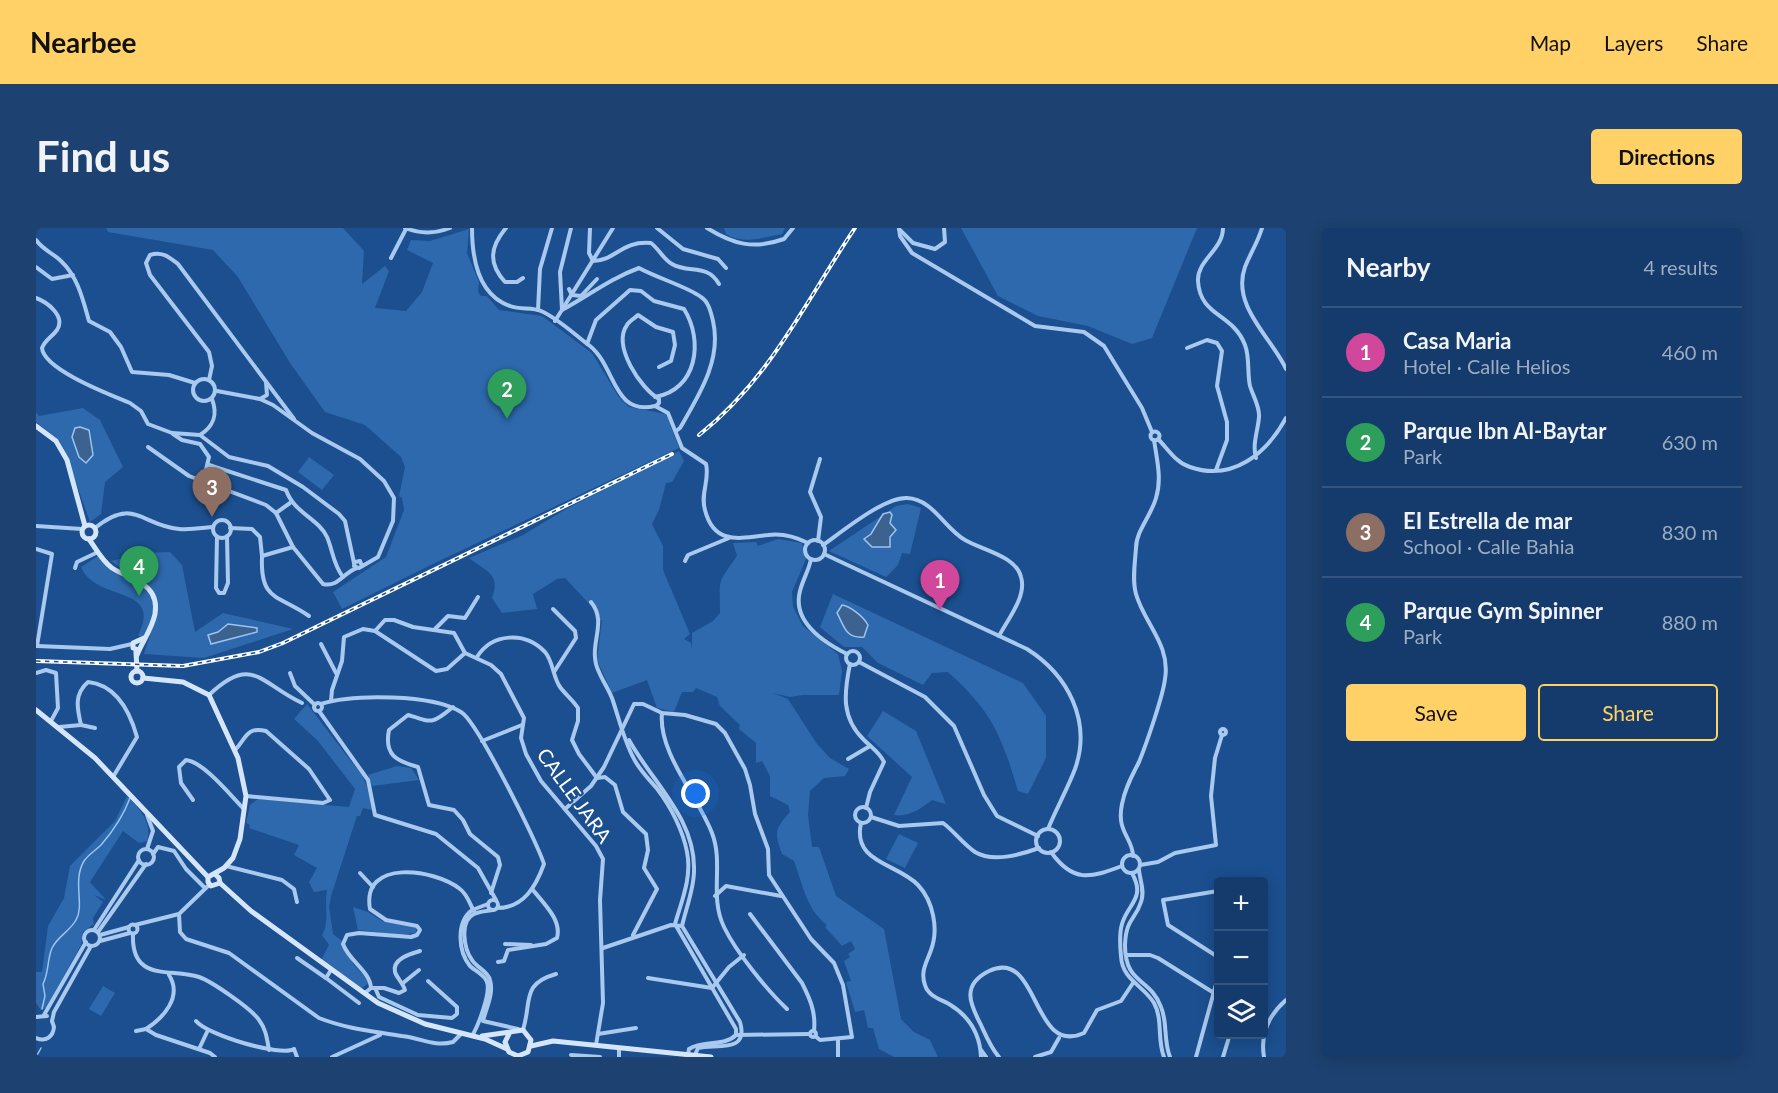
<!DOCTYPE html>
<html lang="en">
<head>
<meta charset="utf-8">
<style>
	:root { --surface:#143b6b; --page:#1d4271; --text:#f1f3f6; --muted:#9dadc1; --line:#33557e; --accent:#ffd166 }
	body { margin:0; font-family:Lato,sans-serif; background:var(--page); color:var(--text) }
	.controls { position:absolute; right:18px; bottom:18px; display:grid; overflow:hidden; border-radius:6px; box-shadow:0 3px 15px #0003 }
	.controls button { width:54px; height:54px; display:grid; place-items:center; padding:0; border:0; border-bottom:2px solid var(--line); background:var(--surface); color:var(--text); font:30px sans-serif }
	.you { position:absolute; left:660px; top:566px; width:21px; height:21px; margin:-15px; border:4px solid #fff; border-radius:50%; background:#1a73e8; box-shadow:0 0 0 9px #1a73e833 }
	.badge { display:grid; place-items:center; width:39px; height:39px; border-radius:50%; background:var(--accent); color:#fff; font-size:20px; font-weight:700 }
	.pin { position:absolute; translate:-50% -50px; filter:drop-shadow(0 2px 3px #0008) }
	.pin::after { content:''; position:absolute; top:32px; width:21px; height:18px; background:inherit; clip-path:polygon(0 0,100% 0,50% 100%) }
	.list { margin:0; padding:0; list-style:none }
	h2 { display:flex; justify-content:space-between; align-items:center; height:78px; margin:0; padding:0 24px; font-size:26px }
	h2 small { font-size:20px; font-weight:400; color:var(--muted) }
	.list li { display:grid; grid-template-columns:39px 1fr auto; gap:18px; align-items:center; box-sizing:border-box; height:90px; padding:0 24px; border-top:2px solid var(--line) }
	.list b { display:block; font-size:22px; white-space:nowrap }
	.list p { margin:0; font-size:20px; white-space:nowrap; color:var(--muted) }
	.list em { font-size:20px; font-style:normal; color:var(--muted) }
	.actions { display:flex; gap:12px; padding:18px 24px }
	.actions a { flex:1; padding:14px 0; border:2px solid var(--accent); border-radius:6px; text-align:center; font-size:21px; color:var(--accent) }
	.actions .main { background:var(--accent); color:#111 }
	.icon { flex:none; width:33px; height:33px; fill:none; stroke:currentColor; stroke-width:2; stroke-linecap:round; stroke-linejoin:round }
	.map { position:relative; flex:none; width:1250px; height:829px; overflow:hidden; border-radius:6px }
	header { display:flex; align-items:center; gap:36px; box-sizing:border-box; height:84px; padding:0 30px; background:var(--accent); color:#111 }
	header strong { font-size:28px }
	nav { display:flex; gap:33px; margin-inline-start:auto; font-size:21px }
	.intro { display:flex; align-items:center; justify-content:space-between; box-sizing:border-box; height:144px; padding:0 36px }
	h1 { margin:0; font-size:42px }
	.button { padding:15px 27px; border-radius:6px; background:var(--accent); color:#111; font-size:21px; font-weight:700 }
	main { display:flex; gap:36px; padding:0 36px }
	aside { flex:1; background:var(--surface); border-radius:6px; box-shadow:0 3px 15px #0003 }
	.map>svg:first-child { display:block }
	.green { fill:#2e69ad }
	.water { fill:#3c6290; stroke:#9cc4f0; stroke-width:1.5 }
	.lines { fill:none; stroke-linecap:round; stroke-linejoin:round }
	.stream { stroke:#9cc4f0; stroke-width:1.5 }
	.street { stroke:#a9c9ee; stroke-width:4 }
	.secondary { stroke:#d6e6fa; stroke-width:5 }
	.rail-casing { stroke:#fff; stroke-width:4 }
	.rail { stroke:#1b4f8f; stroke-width:1.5; stroke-dasharray:4.5; stroke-linecap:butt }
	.labels { text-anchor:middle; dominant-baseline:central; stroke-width:4.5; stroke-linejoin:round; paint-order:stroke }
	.street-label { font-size:20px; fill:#fff; stroke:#1b4f8f }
</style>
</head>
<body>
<header>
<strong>Nearbee</strong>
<nav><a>Map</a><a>Layers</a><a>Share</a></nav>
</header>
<div class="intro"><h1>Find us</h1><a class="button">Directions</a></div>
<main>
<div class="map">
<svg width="1250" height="829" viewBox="0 0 1250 829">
	<rect width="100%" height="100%" fill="#1b4f8f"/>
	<g class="green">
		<polygon points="70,0 307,0 328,23 326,56 349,38 353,43 339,80 370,83 386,64 397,35 371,22 375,12 394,13 433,1 431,25 443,54 442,64 445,68 451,68 463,82 506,88 556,125 582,168 593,179 630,186 643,220 403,333 306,381 297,364 350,329 368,282 366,270 363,268 369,239 365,229 329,197 289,184 254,135 202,49 177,22 72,4"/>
		<path d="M688 0H749L746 6C728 9 707 17 690 6Z"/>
		<polygon points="925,0 1161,0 1116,110 1096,116 1052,98 1002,88 962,68"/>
		<polygon points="47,180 64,192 87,239 69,254 65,286 54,294 28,221 23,212 0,194 0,184 3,188"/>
		<path d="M643 223 648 233 636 254 630 255 623 282 616 296 627 318V342L654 406 648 411 655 415 656 420V405L677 393 684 385C684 349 680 358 701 328L697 315 720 314 722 318 742 311 766 315 770 331 756 364 757 379 767 398 802 426 806 443 803 467H767L754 469 737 465 752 471 781 516 794 530 813 541 809 548 788 550 774 563 772 587 776 619H783L800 668 848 701 865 791 878 804 894 812 902 829H858L843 821 837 800H832L828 782 819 784 810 754 815 753 808 733 814 729 812 726 819 721 815 713 806 718 789 699 791 697C770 681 767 657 758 633L746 626C738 604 739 601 754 584L752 577 734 568V548L726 533 720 535V515L703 501 704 497 684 478 681 469 660 460 657 464H646L638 484 621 480 611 452 576 465 561 432 566 392 562 393 558 381 529 350 521 351 497 366 501 381 466 385 456 370C465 346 451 344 433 330L487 307 530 281Z"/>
		<polygon points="273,229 298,247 286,262 262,244"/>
		<polygon points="872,276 885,280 874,326 866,325 862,337 850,349 793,323 860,278"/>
		<path d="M134 324 146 337 159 404 187 385 257 401 168 430 108 426C115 400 135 368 103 350 93 344 84 341 75 333L108 325Z"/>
		<path d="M62 328C87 355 141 358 107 408H102C128 356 60 375 45 339Z"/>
		<path d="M797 366 987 455 1010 488V530L992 566 982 563C965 506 956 484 912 444L896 445 887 457 842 435 826 419H808L784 399Z"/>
		<path d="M271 476 325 546C332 557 333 568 336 582L327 580 324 588H321L295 668 293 679 297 706 306 713 317 736 334 754 325 761 285 732 293 717 286 707C294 694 288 677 291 662L278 664 273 654 281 640 258 627 263 617 213 600 214 597 210 595 214 577 222 571 313 579 319 561 282 513 258 491Z"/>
		<path d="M847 483 880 503 910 576 896 572C884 581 874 589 858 587L876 549 831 508Z"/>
		<polygon points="361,538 375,540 383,552 336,558 332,547"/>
		<path d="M91 568C103 580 117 595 111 613L103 615 87 603 54 654 70 672 58 667 67 674 57 690 58 696 47 704 45 717 10 780 5 782 0 775V744H6L12 698 28 670 34 638 79 593Z"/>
		<polygon points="863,606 882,615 869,640 850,631"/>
		<polygon points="317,679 332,684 346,693 380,700 380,705 364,707 322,702"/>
		<polygon points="67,758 79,765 65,788 53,781"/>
	</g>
	<g class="water">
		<polygon points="44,199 53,202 57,227 50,235 43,229 36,209 39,200"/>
		<polygon points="854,284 856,287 854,295 860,302 854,309 854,319 836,319 828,311 835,306 847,286"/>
		<path d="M806 377C814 378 828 389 832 397L828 409C809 411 808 397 801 385Z"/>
		<polygon points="192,396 221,400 221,404 175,416 172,407 182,404"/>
	</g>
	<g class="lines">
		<g class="stream">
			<path d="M6 781 9 768 7 756C13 744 11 732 16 720 22 708 34 703 40 692 49 677 36 653 48 633 52 627 60 622 65 617 78 602 87 589 94 570"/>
			<polyline points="0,829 5,820"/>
		</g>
		<g class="street">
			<path d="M369 0C385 6 398 6 414 0"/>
			<path d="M436 0C436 29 442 67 474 78 484 82 496 79 505 83 523 91 539 107 554 118 580 139 577 188 619 178L632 185 646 220 670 236C674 252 664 266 669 282 678 318 705 310 732 307 746 305 760 309 772 315"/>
			<path d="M470 0C454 19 452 35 469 54H481L487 50"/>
			<path d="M535 0 524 44 526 82C554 67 573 51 603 40 621 50 652 59 665 69 673 74 675 85 677 93 686 132 663 167 644 200L640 203"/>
			<path d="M554 0 553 25 557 33C579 33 586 12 615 15 623 21 627 31 636 36 653 46 671 35 683 56"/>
			<polyline points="621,0 647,21 682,31 690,40"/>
			<path d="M671 0C697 16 717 22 748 11L757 0"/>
			<polyline points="863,0 864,8 876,25 999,98 1048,104 1068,118 1106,180 1116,204"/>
			<path d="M1187 0C1187 22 1161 32 1162 53 1164 89 1197 85 1209 117 1214 130 1211 145 1214 158 1217 168 1224 179 1223 189 1222 203 1216 216 1220 230"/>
			<path d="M1226 0C1222 14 1214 26 1209 39 1195 78 1236 110 1250 141"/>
			<polyline points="863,1 877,15 899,21 909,14 908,0"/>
			<path d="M0 12C7 22 17 25 25 33 42 49 47 72 53 93L74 104 85 119 96 144 133 147 159 155"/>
			<polyline points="355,30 370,1"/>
			<polyline points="0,39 16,51 37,47"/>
			<polyline points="533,61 536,67 545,68 561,51"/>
			<path d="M0 70C11 74 30 88 21 102 16 109 9 112 6 120 8 142 75 167 94 175L105 183 112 196 136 205 164 207 193 229 232 238 267 259 303 286 309 293 318 335"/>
			<polyline points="502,82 504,41 516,0"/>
			<polyline points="519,93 577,0"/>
			<path d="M551 116 560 92 594 62 605 63 618 73 648 81C668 113 661 162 619 169"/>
			<polyline points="1151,120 1171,112 1181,115 1186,123 1181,158 1191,194 1191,212 1180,242"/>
			<circle cx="168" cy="162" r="11"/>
			<path d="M173 152 176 138 173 124 114 47 110 35 114 27C126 23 133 29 142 36L258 191"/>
			<polyline points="181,163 224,171 237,177 276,205 324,231 348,253 358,270 357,293 342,329 323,340 318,338 319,334 324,333 326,338"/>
			<polyline points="224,171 231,167 230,154"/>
			<path d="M620 178 623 175V171C605 161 576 118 591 97 593 93 599 90 602 87L620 99 637 104 639 117 635 133 623 139"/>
			<circle cx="1119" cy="208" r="4.5"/>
			<polyline points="137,206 146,212 164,216 173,229 167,254"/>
			<path d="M164 207C178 198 182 187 176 171"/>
			<path d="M1122 211C1132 221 1140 235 1154 239 1197 254 1231 225 1250 190"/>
			<path d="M112 219 153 248 230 277 240 285 257 319 287 356C302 360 308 344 321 340"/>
			<path d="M173 237 250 262C258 285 283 291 291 309 297 323 297 336 307 349"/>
			<polyline points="240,285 254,275"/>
			<circle cx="186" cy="301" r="9"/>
			<polyline points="0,298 46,301"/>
			<path d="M59 300C98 268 106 298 143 301 154 302 166 300 177 299"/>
			<polyline points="194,300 216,301 224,309 226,328"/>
			<polyline points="181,309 180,360 183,365 188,365 192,355 191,308"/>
			<circle cx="779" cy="322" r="10"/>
			<polyline points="782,313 785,289 774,264 784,231"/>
			<path d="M787 317C807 303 848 269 871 270 897 271 908 300 929 312 946 322 980 328 985 349 991 368 972 391 963 408"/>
			<path d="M257 319 226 328C224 374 242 366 273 388"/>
			<polyline points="0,321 16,326 1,418"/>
			<path d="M788 326 991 421C1032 447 1056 493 1039 541 1031 562 1020 581 1012 601"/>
			<path d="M775 331C773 342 767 351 764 363 756 393 787 414 811 426"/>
			<polyline points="649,333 652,327 693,310"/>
			<polyline points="39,340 41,334 62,324"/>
			<path d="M555 374C573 396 550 418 563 444 567 454 574 463 577 473 583 491 588 512 597 529 603 542 613 551 622 562 635 579 647 603 651 624 656 649 646 672 639 696L700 801V807C688 819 667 812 653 821L652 827"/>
			<polyline points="517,381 539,403 540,410 518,444"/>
			<polyline points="399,401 412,388 429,390 442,369"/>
			<polyline points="339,403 400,443 411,441 429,425"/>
			<polyline points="285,416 300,445"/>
			<polyline points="1,418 74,421 96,416"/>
			<circle cx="817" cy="430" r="7"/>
			<path d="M441 429C456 405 489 403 509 424 517 433 517 449 524 459 529 466 537 472 542 480V493L536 512 543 526 561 550 569 549 579 557 587 584 610 606 612 622 608 640 621 661 597 707"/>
			<polyline points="823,434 889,469 918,498 948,567 961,588 1002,608"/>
			<path d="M814 436C808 465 805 490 828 512 835 519 844 525 848 534L834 564 830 580"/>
			<polyline points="0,445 10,442 20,445 22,480 15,493"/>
			<polyline points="254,445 259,458 279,477"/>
			<path d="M173 467C216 426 224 455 266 475"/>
			<polyline points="295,473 296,462 306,433 308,409 327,401 339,403 349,392 358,392 377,399 418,405 429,425 455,437 465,446 488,490 485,510 490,526 505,553 560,618 567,631 564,672 567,775 560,817"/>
			<circle cx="282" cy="479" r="4"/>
			<path d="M285 476C317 466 396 466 425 484 441 493 501 614 508 636 500 658 488 680 461 680"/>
			<path d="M417 479C396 496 397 495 372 487L353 502C348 527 360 533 382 539L393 577 418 582 427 592 434 606 462 629 464 637 455 665"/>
			<polyline points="283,483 332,552 339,587 400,606 442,640 460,672"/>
			<path d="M626 485C622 525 662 568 676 605 688 636 673 668 688 699 700 724 731 762 751 781"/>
			<polyline points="45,497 59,500"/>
			<path d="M23 499 45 497C41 480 38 466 52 454 81 457 94 484 101 509L77 549"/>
			<circle cx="1187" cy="504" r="3"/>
			<path d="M593 512C616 554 660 591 658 643 658 661 650 680 646 698L704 794C713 825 682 816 662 820L659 827"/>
			<polyline points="446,513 486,497"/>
			<path d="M199 522C210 511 210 498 230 503L273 541 294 572 287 575 210 568"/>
			<polyline points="812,531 834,518"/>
			<path d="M157 572 145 555 143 539 150 532C168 534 195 568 208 581"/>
			<circle cx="827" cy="587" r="8"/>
			<polyline points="529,581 555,558 568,539 598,476 607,476 626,485 649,487 680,496 689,505 709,541 714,557 719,586 732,621 733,647 775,711 798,735 807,757 816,809 784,812 779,808"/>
			<path d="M835 589 863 598 907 595C918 603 927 616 939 624 957 635 984 627 1003 620"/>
			<path d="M825 595C816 635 861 635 882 657 897 673 903 701 895 722 891 734 884 743 889 757 892 768 904 771 913 776 933 788 944 806 945 829"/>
			<circle cx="1012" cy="613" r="12"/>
			<polyline points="111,621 117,603 111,587"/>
			<circle cx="110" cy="629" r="8"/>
			<path d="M1015 624C1037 655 1054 650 1086 638"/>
			<polyline points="117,626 122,619 138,623 150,641 169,660"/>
			<circle cx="1095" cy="636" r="9"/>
			<path d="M1097 628C1097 610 1080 604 1086 576 1089 560 1096 548 1103 534 1110 517 1127 468 1129 451 1135 417 1108 395 1100 366 1096 352 1099 335 1100 320 1100 303 1115 288 1120 270 1126 251 1121 232 1118 212"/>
			<polyline points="1104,637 1122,634 1139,625 1180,617 1175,568 1179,530 1186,507"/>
			<polyline points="190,638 246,652 258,661 261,674"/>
			<path d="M1103 642C1104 652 1109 664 1105 674 1099 693 1090 690 1089 717 1089 757 1114 749 1125 779 1132 795 1127 812 1134 829"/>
			<polyline points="324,645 337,659"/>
			<path d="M1096 645C1110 671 1092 675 1086 696 1083 706 1084 718 1085 728 1086 752 1107 757 1118 775 1127 791 1121 812 1128 829"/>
			<polyline points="1182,663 1127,672 1132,697 1182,729"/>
			<polyline points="679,668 690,658 745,668"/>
			<circle cx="457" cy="677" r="5"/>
			<polyline points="436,682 452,676"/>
			<path d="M457 682C451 683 444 683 438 686 423 693 428 721 436 732 441 740 452 743 454 752 458 766 450 780 447 793L482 801"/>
			<path d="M143 686 144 704 150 711 193 725 283 790C311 801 337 803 366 808 385 810 398 819 417 814L425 806"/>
			<path d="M714 686 766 755C774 771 780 784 778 803"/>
			<circle cx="97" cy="701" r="4.5"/>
			<polyline points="99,697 143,686 173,657"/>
			<polyline points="58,702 103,632"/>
			<circle cx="56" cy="710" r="8"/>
			<polyline points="62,704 110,636"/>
			<path d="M97 706C95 754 133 740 163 749 175 753 216 781 223 792 230 801 231 811 233 822"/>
			<polyline points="64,707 93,699"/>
			<polyline points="64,713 94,705"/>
			<polyline points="469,716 495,717"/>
			<polyline points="567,720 635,697 646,698"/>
			<polyline points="1090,727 1114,727 1122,730 1178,765"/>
			<polyline points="261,730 290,750"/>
			<path d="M462 734 468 733 472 722 510 716 521 710C526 692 508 676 497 662"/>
			<polyline points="295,742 290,750 323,775"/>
			<polyline points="612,750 676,760 693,739 708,727"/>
			<polyline points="367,755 383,742"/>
			<path d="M335 760H348L363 765 369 762C367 755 361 750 359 744 356 731 374 726 384 723"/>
			<polyline points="340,762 343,769 382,787 416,790 421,786 421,779 392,753"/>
			<path d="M329 765 335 760C334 743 313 733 307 716L311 707 323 705 375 709 381 707 384 702 381 698 350 692 334 681C325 630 399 641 424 661 432 667 434 677 439 685"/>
			<polyline points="8,787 50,714"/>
			<polyline points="0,789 11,788"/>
			<polyline points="16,793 18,784 55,718"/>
			<path d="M160 793C171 807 245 829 258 821"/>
			<path d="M110 801C127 790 147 769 133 747"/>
			<path d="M487 802C496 773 485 756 520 746"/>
			<circle cx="777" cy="806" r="3"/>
			<polyline points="100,803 110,801 120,807 174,825 179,829"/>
			<polyline points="562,806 600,800"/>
			<polyline points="700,807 774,806"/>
			<path d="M436 808C442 798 455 765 451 754 449 747 439 743 434 738 422 723 420 694 436 682"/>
			<path d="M0 810C10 814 17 809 18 799L16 793"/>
			<polyline points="163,821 172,802"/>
			<polyline points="258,821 261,829"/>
			<polyline points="945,822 950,829"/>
			<polyline points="535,827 564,829"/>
			<polyline points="296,829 344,807"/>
			<polyline points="583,829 583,820"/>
			<polyline points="802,829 802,811"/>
			<path d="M963 829C955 820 950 808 945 797 934 776 925 757 953 743 1004 719 995 829 1048 805L1061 782 1085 773 1097 755"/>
			<polyline points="999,829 1015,824 1023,810"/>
			<polyline points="1160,829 1182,749"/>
			<polyline points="1187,829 1194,806"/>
			<path d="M1228 829C1224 806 1233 787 1250 772"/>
		</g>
		<g class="secondary">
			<polyline points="0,198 20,213 31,232 49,298"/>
			<circle cx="53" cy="304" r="7"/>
			<path d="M53 311C60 321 66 333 76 340 95 352 124 355 119 386 116 401 106 414 101 427"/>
			<polyline points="103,422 97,420 97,415 108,410"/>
			<polyline points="100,424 101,443"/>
			<circle cx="101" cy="449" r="6"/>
			<polyline points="107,450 147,454 173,467 202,530 210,568 204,611 197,630 188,640 172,649 172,654 175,658 184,655 183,650 179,646"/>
			<polyline points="0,482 59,530 172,649"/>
			<polyline points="184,655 215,683 342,775 389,796 449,811 471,821"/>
			<polyline points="446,808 487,802 495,812 492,824 482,828 473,824 469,814 474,804"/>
			<polyline points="495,818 517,813 675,829"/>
		</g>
		<defs>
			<g id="rail">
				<path d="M663 207C735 150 769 74 819 0"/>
				<polyline points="0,433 147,438 223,424 247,415 636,226"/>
			</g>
		</defs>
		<use href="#rail" class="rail-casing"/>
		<use href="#rail" class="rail"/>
	</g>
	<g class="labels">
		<g class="street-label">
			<text transform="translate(539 567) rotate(54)">CALLE JARA</text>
		</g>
	</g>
</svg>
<div class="controls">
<button>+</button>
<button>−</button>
<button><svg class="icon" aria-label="layers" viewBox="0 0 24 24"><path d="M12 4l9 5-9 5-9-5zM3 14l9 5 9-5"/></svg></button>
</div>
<div class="you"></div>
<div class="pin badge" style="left:904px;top:382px;background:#d1479c">1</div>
<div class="pin badge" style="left:471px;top:191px;background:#2e9e5b">2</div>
<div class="pin badge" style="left:176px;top:289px;background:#8d6e63">3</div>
<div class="pin badge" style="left:103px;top:368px;background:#2e9e5b">4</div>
</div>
<aside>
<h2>Nearby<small>4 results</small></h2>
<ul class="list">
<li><span class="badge" style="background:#d1479c">1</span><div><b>Casa Maria</b><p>Hotel · Calle Helios</p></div><em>460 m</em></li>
<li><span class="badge" style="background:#2e9e5b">2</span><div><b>Parque Ibn Al-Baytar</b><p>Park</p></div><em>630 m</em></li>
<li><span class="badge" style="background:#8d6e63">3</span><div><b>EI Estrella de mar</b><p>School · Calle Bahia</p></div><em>830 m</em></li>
<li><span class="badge" style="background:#2e9e5b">4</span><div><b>Parque Gym Spinner</b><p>Park</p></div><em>880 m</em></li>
</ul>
<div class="actions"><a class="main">Save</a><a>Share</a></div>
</aside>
</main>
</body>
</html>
